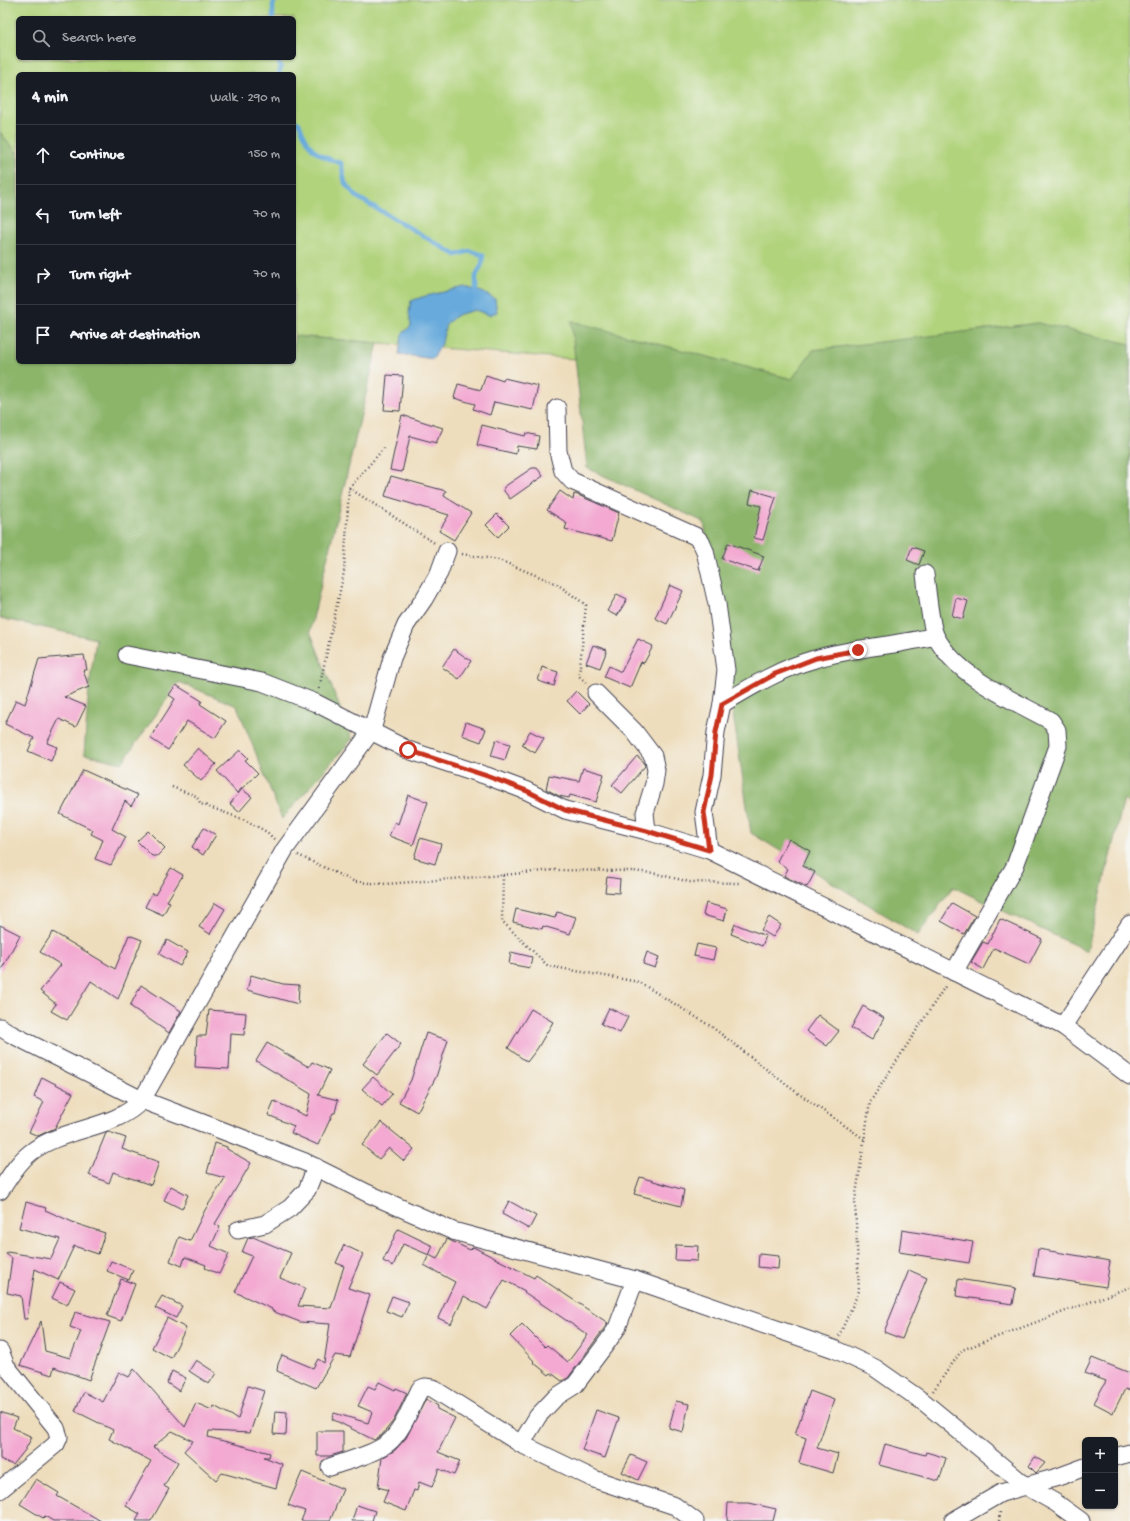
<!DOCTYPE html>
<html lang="en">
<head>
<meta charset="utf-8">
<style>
	:root { --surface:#171b24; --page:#242831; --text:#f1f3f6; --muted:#9ea1a6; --line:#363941 }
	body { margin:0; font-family:"Gochi Hand",sans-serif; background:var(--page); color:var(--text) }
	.controls { position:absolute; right:12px; bottom:12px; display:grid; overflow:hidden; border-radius:6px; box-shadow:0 1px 3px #0004 }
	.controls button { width:36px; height:36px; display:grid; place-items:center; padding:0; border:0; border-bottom:1px solid var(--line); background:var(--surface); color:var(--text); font:20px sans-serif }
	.stop { position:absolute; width:12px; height:12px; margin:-9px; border:3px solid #c8321e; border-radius:50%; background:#fff }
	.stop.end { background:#c8321e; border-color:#fff; box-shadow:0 1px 4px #0008 }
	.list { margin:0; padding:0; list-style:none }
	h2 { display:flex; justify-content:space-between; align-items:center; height:52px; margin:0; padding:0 16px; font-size:17px }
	h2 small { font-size:13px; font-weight:400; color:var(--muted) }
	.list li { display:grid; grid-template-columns:26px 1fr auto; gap:12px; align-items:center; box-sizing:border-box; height:60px; padding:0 16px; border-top:1px solid var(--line) }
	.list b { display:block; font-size:15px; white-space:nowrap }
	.list em { font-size:13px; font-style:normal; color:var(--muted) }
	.icon { flex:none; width:22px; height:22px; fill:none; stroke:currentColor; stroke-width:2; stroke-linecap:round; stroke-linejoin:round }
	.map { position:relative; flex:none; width:1130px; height:1521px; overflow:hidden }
	.search { position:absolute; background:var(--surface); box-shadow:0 1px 3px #0004; left:16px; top:16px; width:280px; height:44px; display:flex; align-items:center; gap:10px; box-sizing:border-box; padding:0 14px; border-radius:6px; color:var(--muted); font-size:15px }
	.panel { position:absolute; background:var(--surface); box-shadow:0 1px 3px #0004; left:16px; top:72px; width:280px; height:292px; border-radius:6px }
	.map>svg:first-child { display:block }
	.green { fill:#b1d37b; stroke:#6a7a5b; fill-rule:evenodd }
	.forest { fill:#8cb56b; stroke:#576c53 }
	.water { fill:#67aadc; stroke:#44668c }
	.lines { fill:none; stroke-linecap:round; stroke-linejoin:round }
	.stream { stroke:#67aadc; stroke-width:4.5 }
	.building { fill:#f3a9d1 }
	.minor-casing { stroke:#413e4e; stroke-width:19 }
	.path { stroke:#413e4e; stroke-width:2.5; stroke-dasharray:1 3; stroke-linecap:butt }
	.minor { stroke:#fff; stroke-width:17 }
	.route { stroke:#c8321e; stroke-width:5 }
</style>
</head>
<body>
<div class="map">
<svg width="1130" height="1521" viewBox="0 0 1130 1521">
	<rect width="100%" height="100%" fill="#f6f6f2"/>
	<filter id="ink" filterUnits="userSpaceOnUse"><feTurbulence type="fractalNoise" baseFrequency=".025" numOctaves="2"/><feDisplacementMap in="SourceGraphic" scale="8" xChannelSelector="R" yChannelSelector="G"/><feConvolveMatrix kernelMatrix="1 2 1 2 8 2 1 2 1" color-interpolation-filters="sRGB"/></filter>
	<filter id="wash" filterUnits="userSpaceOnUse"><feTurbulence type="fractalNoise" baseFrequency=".012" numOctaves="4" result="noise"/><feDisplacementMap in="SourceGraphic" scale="16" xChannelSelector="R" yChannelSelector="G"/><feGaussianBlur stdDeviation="0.9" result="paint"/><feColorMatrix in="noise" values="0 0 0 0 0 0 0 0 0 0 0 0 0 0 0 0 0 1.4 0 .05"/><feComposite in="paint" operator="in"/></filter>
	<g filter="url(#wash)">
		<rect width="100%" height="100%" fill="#eeddbc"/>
		<path class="green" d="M0 0H1130V461L599 361 294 336V74H18V154L0 132ZM18 18H294V58H18Z"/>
		<g class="forest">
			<polygon points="0,132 18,154 18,362 294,362 294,336 378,343 310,631 352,739 282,819 237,706 179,682 122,763 84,754 89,687 96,639 0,618"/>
			<polygon points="571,321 792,379 813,350 1038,323 1130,344 1130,806 1124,799 1087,951 953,887 918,935 751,833 704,522 587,468"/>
		</g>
		<polygon class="water" points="465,287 482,292 495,299 497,312 489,315 475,310 457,315 446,324 442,343 433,359 399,354 402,334 411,326 409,312 411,301 422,297"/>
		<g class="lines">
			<g class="stream">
				<polyline points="273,18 273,4 276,0"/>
				<polyline points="276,58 281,67 279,74"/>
				<path d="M294 121 299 123C309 149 314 155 341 163L345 183 357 197 456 255 470 251 483 255 482 264 476 276V290"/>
			</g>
		</g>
		<g id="blocks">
			<g class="building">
				<polygon points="387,375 403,376 400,411 384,410"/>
				<polygon points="486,375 503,381 504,378 538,386 533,410 494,402 490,415 473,409 475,404 454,398 458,384 481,390"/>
				<polygon points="402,415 443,428 436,443 410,436 402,472 390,470"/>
				<polygon points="482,425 525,436 526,433 539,436 537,449 517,446 516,454 477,445"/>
				<polygon points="532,468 537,468 543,476 510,499 504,491 504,487"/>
				<polygon points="391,476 446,491 444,496 471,513 454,540 439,531 449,515 385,496"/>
				<polygon points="752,490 776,497 763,540 754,538 761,506 749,503"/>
				<polygon points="560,491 573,500 574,494 578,495 619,513 612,541 565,529 567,523 547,510"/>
				<polygon points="497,514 509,526 498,537 486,525"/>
				<polygon points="728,543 764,556 758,571 722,559"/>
				<polygon points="912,547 924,551 919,565 907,560"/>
				<polygon points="670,585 683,591 667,624 655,618"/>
				<polygon points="617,594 627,599 617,616 607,611"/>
				<polygon points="956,598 968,601 963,619 952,616"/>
				<polygon points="638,639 653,646 644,663 641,662 630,688 604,677 609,666 621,672"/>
				<polygon points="593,645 607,650 600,668 586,663"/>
				<polygon points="454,649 471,661 459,679 442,667"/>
				<polygon points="84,655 87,670 83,670 89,687 64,697 86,706 76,727 59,719 47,743 57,747 51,761 28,751 34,738 5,724 16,700 25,704 39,659"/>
				<polygon points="542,667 558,672 554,686 538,681"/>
				<polygon points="176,685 202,701 200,704 226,721 215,738 187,721 168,750 150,738 175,699 169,695"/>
				<polygon points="576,691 589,704 580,714 567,701"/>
				<polygon points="466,722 486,729 481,742 462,735"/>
				<polygon points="530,731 544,738 535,753 522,745"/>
				<polygon points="496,740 510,744 505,760 491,756"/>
				<polygon points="198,748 216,764 201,781 183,765"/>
				<polygon points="240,750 248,758 245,760 258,773 237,793 217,771"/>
				<polygon points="637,756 644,762 645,766 622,793 612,785"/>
				<polygon points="583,768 604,774 596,802 570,795 569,798 559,796 546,789 549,775 579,781"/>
				<polygon points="83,770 138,795 131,806 125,801 112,829 126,837 111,865 95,859 103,840 91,834 93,830 60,814"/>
				<polygon points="242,789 252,797 239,812 230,804"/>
				<polygon points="408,795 428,802 413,845 389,836 395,822 398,824"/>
				<polygon points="204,828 216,835 203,855 192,847"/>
				<polygon points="148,831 165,848 157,856 152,856 137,841"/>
				<polygon points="420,838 441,844 435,864 414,858"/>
				<polygon points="789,839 810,851 803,866 815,872 807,887 784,876 788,869 777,861"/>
				<polygon points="171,868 183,875 167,901 170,902 163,915 145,907 152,893 155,895"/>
				<polygon points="607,877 620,879 619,893 605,892"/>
				<polygon points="215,903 225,909 210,934 199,927"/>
				<polygon points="706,903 727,909 724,921 703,915"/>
				<polygon points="952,903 975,916 964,934 941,921"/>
				<polygon points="516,909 555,918 557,912 576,917 570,934 543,926 542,929 513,922"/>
				<polygon points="769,917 781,925 773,937 761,930"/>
				<polygon points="1000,919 1042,939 1029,964 994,948 983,969 971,962 983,942 988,944"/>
				<polygon points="735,924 766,936 762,946 731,934"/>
				<polygon points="0,925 20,935 0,972"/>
				<polygon points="53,932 115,969 129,935 142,940 118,999 91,981 67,1020 51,1011 56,1004 40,991 61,965 40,952"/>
				<polygon points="167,940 188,952 180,966 159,954"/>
				<polygon points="697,944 716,948 713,960 694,956"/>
				<polygon points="511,952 532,957 530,968 509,964"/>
				<polygon points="647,952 659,957 655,968 643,964"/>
				<polygon points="251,975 283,984 299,985 298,1004 247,990"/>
				<polygon points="141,985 181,1011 169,1033 130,1006"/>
				<polygon points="863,1006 884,1018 872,1040 851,1028"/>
				<polygon points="609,1008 628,1017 620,1033 601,1024"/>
				<polygon points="531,1009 553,1022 537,1049 527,1062 508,1048"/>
				<polygon points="209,1010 246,1013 244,1035 231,1034 229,1069 195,1067 197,1036 206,1036"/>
				<polygon points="818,1015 839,1031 827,1046 806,1031"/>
				<polygon points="387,1033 401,1044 377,1075 363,1064"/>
				<polygon points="426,1033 448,1040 436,1077 417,1112 399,1102 411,1080"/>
				<polygon points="267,1043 309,1067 312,1062 330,1070 318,1095 338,1100 335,1113 333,1113 318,1145 291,1133 294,1126 268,1115 274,1101 306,1116 311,1094 256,1061"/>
				<polygon points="42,1077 73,1093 55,1128 38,1136 29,1132 44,1102 34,1097"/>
				<polygon points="373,1077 392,1094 382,1106 362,1089"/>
				<polygon points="381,1122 414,1149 404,1161 389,1148 379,1159 362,1145"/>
				<polygon points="109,1132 126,1138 122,1149 159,1162 151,1185 113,1172 109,1183 89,1175 106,1133"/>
				<polygon points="215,1143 227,1147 227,1149 251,1163 215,1224 220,1227 211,1246 229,1254 219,1274 205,1268 206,1265 185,1257 182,1266 170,1261 179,1237 190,1241 205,1210 225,1178 207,1173"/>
				<polygon points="640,1177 684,1190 681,1206 634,1194"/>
				<polygon points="171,1186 188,1195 182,1209 164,1200"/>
				<polygon points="509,1201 536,1216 529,1229 502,1214"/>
				<polygon points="26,1202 46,1208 45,1210 77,1224 105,1233 98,1254 74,1246 58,1280 35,1269 27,1319 24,1319 21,1296 7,1293 12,1258 6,1254 7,1252 51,1259 60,1239 19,1228"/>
				<polygon points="398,1229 433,1246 429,1255 403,1244 393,1266 383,1261"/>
				<polygon points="902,1230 973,1242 969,1263 899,1252"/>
				<polygon points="253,1237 291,1253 280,1278 305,1288 298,1306 331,1308 344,1266 336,1263 344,1245 363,1254 348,1288 370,1295 350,1357 335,1355 316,1388 277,1371 278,1364 282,1355 313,1368 318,1359 324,1363 330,1324 300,1322 272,1311 272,1309 235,1292 252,1256 242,1252 248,1238"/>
				<polygon points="447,1239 470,1250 473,1247 534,1278 536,1275 608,1323 568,1378 562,1381 551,1373 549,1375 533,1362 534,1361 510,1336 522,1324 545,1347 547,1345 568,1362 588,1335 524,1292 525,1291 504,1280 487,1309 464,1296 451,1324 438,1318 455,1282 424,1265 429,1255 437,1259"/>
				<polygon points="676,1245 698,1246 697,1261 675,1260"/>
				<polygon points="1038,1249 1110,1261 1106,1287 1034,1276"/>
				<polygon points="759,1254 779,1256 778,1269 758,1267"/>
				<polygon points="111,1261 133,1270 129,1280 107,1271"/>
				<polygon points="909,1270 927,1278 902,1339 884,1332"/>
				<polygon points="121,1279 135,1284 121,1321 107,1316"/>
				<polygon points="958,1279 1016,1288 1013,1304 956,1296"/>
				<polygon points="60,1282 75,1289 67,1305 52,1298"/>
				<polygon points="162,1296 182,1306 176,1318 155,1308"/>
				<polygon points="392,1296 409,1302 402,1317 386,1311"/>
				<polygon points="75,1312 110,1322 89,1380 54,1367 52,1375 20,1365 41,1321 45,1351 70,1358 81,1331 70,1327"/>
				<polygon points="167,1318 186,1328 171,1358 152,1348"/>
				<polygon points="1092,1358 1130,1373 1130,1391 1125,1389 1113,1413 1094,1403 1106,1381 1085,1373"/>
				<polygon points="196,1360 216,1373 209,1384 189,1371"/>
				<polygon points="134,1369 185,1427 196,1403 212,1410 214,1406 238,1419 248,1386 264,1391 250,1433 209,1431 208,1437 270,1453 269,1457 264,1457 282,1464 276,1488 222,1473 216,1480 184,1451 193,1441 172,1431 153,1447 178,1462 164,1486 169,1489 151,1521 136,1521 140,1514 126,1506 151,1461 109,1439 113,1430 75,1411 84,1392 103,1402 119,1372 129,1377"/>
				<polygon points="172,1371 186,1378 179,1391 167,1383"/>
				<polygon points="379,1382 395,1390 396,1388 407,1393 394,1420 382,1435 374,1440 332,1419 334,1413 368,1423 372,1412 358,1406 368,1386 375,1389"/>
				<polygon points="810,1391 834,1400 817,1448 838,1454 833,1473 799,1463 806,1438 795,1434"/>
				<polygon points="426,1399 438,1406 437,1409 455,1418 438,1452 460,1461 454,1475 439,1469 432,1487 419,1482 417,1491 414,1490 406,1511 383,1502 388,1490 378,1487 382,1458 395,1450 406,1438"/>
				<polygon points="676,1401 689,1404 683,1432 669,1428"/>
				<polygon points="596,1410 619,1418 605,1458 582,1450"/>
				<polygon points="275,1411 287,1412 286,1435 273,1434"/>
				<polygon points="0,1412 17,1418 13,1428 32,1437 25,1450 13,1465 0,1459"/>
				<polygon points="317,1431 343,1431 343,1452 330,1456 317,1456"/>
				<polygon points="885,1444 925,1455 926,1452 946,1458 939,1481 879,1465"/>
				<polygon points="631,1455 647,1462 638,1480 622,1472"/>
				<polygon points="1035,1457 1045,1463 1036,1473 1029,1466"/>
				<polygon points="302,1472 343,1489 330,1521 301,1521 305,1511 288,1505"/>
				<polygon points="36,1479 59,1493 57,1496 101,1521 53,1521 45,1516 43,1518 20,1504"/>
				<polygon points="728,1503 749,1503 776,1509 773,1521 727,1521"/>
				<polygon points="357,1505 375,1511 372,1521 352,1521"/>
			</g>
		</g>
	</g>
	<g filter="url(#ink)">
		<use href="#blocks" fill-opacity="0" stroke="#413e4e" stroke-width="1"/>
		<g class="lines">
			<defs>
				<g id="minor">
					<polyline points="557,408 558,451 563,471 572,481 695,536 701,542 705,551 717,604 726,670 722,704 716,732 712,775 704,812 709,850"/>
					<path d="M925 574C927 588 930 626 936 637 957 677 1013 700 1051 721L1057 730 1058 746 1015 866 954 972"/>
					<polyline points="127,655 262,682 316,703 408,750 487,776 527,791 565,810 647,831 709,850 1063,1026 1130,1076"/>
					<polyline points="596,693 634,731 653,756 656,770 654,784 645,813 647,831"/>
					<path d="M722 704C752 686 782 668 815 659 854 647 896 646 935 636"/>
					<polyline points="1063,1026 1130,924"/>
					<polyline points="0,1027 11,1034 142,1100 305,1162 367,1193 453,1231 635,1280 834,1349 875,1368 925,1403 1026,1486 1056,1503 1081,1521"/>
					<path d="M0 1191C9 1178 17 1163 30 1153 62 1127 115 1130 142 1100L285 849 372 730 392 658 406 625 424 599 439 573 447 551"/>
					<polyline points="238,1230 265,1224 290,1208 307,1190 316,1167"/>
					<polyline points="0,1351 6,1366 56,1428 59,1437 56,1444 0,1490"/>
					<polyline points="521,1444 538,1416 556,1397 575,1385 608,1341 617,1328 635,1280"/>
					<polyline points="1115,1457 1130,1453"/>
					<path d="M330 1467C349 1460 372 1455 388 1443 402 1432 412 1405 420 1389L425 1387 432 1388 521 1444 594 1479 675 1506 695 1521"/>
					<polyline points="953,1521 1001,1493 1058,1477 1085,1467"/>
				</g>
			</defs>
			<use href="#minor" class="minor-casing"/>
			<g class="path">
				<polyline points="349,488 436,544"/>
				<polyline points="462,554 499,560 557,584 586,605 579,676 586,683"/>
				<polyline points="319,689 344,572 349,488 385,447"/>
				<polyline points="172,787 196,796 201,804 245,820 267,832 274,839"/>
				<polyline points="298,855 355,882 386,884 503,875 502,921 548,966 639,982 712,1027 792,1089 864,1139"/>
				<polyline points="503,875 554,870 632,871 653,873 690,882 739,883"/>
				<polyline points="839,1336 859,1291 855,1201 870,1102 946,985"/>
				<polyline points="933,1391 962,1350 1130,1287"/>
				<polyline points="999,1521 1000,1512"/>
			</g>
			<use href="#minor" class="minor"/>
		</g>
	</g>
	<g class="lines" filter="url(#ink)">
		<polyline class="route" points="408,750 487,776 527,791 565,810 647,831 709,850 704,812 712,775 716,732 722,704 775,674 816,658 858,650"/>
	</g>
</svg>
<div class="controls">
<button>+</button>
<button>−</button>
</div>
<div class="stop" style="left:408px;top:750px"></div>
<div class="stop end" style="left:858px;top:650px"></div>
<div class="search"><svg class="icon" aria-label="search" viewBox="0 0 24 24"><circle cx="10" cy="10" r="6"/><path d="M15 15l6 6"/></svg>Search here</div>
<section class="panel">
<h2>4 min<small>Walk · 290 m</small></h2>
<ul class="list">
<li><svg class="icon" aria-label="ahead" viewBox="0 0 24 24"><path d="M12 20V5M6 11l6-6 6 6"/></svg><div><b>Continue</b></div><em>150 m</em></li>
<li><svg class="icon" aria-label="left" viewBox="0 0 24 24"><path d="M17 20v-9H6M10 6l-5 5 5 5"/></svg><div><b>Turn left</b></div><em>70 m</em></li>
<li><svg class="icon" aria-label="right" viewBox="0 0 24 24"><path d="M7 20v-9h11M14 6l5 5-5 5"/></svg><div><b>Turn right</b></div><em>70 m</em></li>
<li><svg class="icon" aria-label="arrive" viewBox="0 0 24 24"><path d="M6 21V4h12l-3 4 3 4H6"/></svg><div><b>Arrive at destination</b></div></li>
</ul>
</section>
</div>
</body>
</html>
